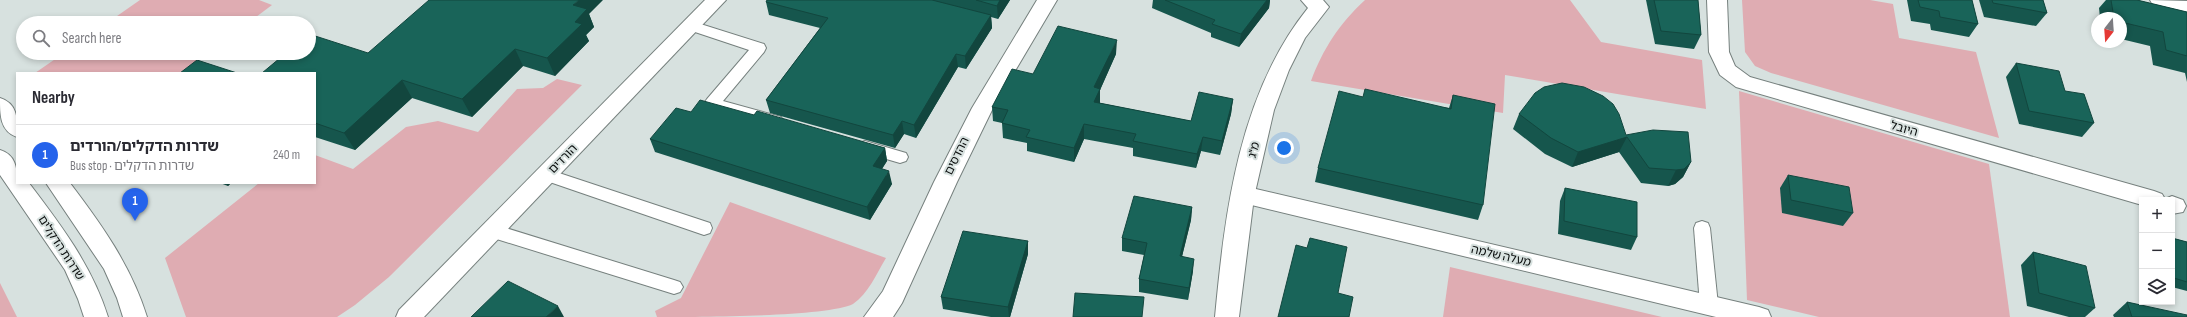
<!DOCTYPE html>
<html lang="en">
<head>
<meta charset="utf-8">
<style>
	:root { --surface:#fff; --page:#f2f2f3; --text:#2b2b33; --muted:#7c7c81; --line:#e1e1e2; --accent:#2563eb }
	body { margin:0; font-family:"Sofia Sans Condensed","Noto Sans Hebrew",sans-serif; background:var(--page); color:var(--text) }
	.controls { position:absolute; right:12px; bottom:12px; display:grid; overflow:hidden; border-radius:0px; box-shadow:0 2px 6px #0003 }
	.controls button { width:36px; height:36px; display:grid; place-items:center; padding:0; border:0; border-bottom:1px solid var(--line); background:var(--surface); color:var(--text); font:20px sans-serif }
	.compass { position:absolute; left:2091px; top:12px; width:36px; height:36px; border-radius:50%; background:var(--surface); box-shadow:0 2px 6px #0003; rotate:197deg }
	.you { position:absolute; left:1284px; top:148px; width:14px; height:14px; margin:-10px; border:3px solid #fff; border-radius:50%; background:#1a73e8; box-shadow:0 0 0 6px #1a73e833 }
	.badge { display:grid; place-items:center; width:26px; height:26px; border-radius:50%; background:var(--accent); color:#fff; font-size:13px; font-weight:700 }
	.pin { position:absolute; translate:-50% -33px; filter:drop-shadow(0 1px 2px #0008) }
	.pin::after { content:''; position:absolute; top:21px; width:14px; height:12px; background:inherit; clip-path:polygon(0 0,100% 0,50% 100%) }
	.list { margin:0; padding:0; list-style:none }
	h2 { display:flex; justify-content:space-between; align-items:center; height:52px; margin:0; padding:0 16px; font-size:17px }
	h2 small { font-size:13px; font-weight:400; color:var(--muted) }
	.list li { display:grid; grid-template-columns:26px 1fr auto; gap:12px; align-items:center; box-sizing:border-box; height:60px; padding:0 16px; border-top:1px solid var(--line) }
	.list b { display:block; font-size:15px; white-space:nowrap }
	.list p { margin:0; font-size:13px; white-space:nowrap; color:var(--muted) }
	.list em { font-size:13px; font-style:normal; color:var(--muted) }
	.icon { flex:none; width:22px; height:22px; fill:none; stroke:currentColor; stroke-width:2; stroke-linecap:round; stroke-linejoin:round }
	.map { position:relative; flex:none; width:2187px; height:317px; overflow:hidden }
	.search { position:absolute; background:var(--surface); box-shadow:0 2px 6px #0003; left:16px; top:16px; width:300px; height:44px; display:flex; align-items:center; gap:10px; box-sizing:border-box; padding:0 14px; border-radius:22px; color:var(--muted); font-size:15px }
	.panel { position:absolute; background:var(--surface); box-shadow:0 2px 6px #0003; left:16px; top:72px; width:300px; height:112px; border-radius:0px }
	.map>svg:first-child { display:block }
	.green { fill:#dfacb2 }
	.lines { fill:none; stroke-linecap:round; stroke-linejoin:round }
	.lane-casing { stroke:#76807e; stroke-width:2 }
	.street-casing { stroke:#76807e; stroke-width:2 }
	.secondary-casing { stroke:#76807e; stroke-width:2 }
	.lane { fill:#fff; fill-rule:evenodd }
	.street { fill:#fff; fill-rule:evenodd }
	.secondary { fill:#fff; fill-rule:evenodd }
	.wall { fill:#16564d }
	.shaded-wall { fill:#12463e }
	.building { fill:#196459; stroke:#12463e }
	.labels { text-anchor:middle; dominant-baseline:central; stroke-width:4; stroke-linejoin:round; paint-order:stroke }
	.street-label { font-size:12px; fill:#0a0d0d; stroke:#d7e1df }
</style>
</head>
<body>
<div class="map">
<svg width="2187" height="317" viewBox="0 0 2187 317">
	<rect width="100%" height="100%" fill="#d7e1df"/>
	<g class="green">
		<polygon points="140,0 259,0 272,5 248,23 107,23"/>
		<path d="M1365 0H1570L1601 42 1702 60 1706 109 1505 75 1503 113 1311 81C1323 49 1339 24 1365 0Z"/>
		<polygon points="1742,0 1870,0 1893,4 1899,38 1976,52 1999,138 1771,73 1755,66 1745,52"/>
		<polygon points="64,53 208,53 182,73 35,73"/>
		<polygon points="557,79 582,85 389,277 355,305 337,317 186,317 165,258 259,183 315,183 315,155 353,169 406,127 438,121 478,132 517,89 543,88"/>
		<polygon points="1739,91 1989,164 2010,317 1819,317 1747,300"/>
		<path d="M730 202 886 258C877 273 868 294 853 304 827 317 695 317 657 317L655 311 681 298Z"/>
		<polygon points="1450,267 1662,317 1443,317"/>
		<polygon points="0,283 17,317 0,317"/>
	</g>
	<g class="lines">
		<defs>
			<g id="lane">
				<polygon points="691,21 764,44 766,48 764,52 723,101 781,117 783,121 781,125 775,127 707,107 704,103 707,99 749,50 686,29 684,26 686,23"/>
				<polygon points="865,141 906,153 908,157 906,161 900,163 859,151 857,147 859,143"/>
				<polygon points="547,169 710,223 712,228 710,233 704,235 541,179 539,175 541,171"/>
				<polygon points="1702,221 1708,223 1710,228 1718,305 1715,310 1709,312 1703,310 1700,305 1694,228 1696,223"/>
				<polygon points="493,224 674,280 680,282 683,287 680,292 674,294 487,236 485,231 487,226"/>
			</g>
			<g id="street">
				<polygon points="1037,0 1057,0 993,108 957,182 902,303 893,317 864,317 883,291 934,182 972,108"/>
				<polygon points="1707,0 1727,0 1729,52 1735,66 1750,77 2154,191 2162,194 2165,199 2172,196 2183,200 2186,206 2183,212 2172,214 2172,200 2142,200 2142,205 1736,87 1720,75 1709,52"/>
				<polygon points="2150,0 2187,1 2187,13 2153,5"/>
				<polygon points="1243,186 1759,307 1768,310 1771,317 1716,317 1235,201 1232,195 1235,189"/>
			</g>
			<g id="secondary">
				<polygon points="705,0 726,0 424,317 396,317 399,310"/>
				<path d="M1301 0H1323L1329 7 1305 38 1289 70 1274 110 1254 197 1239 317H1215C1225 211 1239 94 1308 8Z"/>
				<path d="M0 98C19 104 17 121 17 137 0 131 0 115 0 98Z"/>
				<path d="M0 150C16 155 17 168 17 183H29C61 225 92 266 108 317H84L78 299 65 270 0 175Z"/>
				<path d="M46 183H70C102 225 131 266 147 317H123L117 298 104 269Z"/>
			</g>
		</defs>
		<use href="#lane" class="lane-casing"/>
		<use href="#street" class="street-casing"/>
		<use href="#secondary" class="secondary-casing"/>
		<use href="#lane" class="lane"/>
		<use href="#street" class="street"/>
		<use href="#secondary" class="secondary"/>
	</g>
	<g class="wall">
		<polygon points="767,0 1010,0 998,19 991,17 992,28 966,69 958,67 916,138 904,134 895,148 770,113 766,100 820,28 769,15 766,2"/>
		<polygon points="1153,0 1270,0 1269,8 1239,47 1211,37 1211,33 1152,8"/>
		<polygon points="1646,0 1698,0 1701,35 1694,49 1655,44"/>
		<polygon points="1907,0 1972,0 1978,24 1969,37 1931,30 1930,24 1911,21"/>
		<polygon points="1979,0 2043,0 2047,13 2036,26 1984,17"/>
		<polygon points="2106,0 2137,0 2187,12 2187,82 2185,73 2153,65 2150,46 2121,39 2121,18 2100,18 2099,8"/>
		<polygon points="589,14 594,27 586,35 589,41 555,76 523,66 472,117 412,98 355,150 315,137 315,73 368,53"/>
		<polygon points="1116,54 1100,90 1100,103 1191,121 1233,99 1231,114 1220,155 1201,151 1196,168 1133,156 1133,148 1084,139 1074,162 1027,151 1027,143 1003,138 1002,123 993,121 992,107 1033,74"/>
		<polygon points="2016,63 2065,91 2094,123 2082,137 2019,124 2006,77"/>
		<polygon points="1453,95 1483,205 1478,220 1315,182 1318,168 1363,97 1449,108"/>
		<polygon points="691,112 754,115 885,148 887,161 882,169 892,184 870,220 655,152 650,139"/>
		<polygon points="1519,114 1626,135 1691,162 1683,177 1675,184 1668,186 1641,183 1619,152 1572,167 1545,154 1513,129"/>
		<polygon points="1788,175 1853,213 1843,226 1782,213 1780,188"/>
		<polygon points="220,183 231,183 228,186"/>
		<polygon points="1565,188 1637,237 1631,250 1558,234 1560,201"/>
		<polygon points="1192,207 1191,220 1182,256 1193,271 1188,300 1139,292 1139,279 1144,255 1122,251 1122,238"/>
		<polygon points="2172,238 2187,242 2187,291 2172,287"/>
		<polygon points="1028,241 1028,254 1010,317 991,317 943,309 941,297"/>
		<polygon points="2033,252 2095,308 2085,317 2069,317 2027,306 2021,265"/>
		<polygon points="2127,302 2187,317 2114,317 2113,315"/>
	</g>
	<g class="shaded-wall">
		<polygon points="579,0 603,0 589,14 594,27 586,35 589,41 555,76 547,58 575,22 573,5"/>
		<polygon points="1000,0 1010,0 998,19 997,6"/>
		<polygon points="1267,0 1270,0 1269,8 1239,47 1241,34"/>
		<polygon points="991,15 992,28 966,69 965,56"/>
		<polygon points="1117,40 1116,54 1100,90 1100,103 1094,117 1094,87"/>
		<polygon points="515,49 523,66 472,117 462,99"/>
		<polygon points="956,54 958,67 916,138 914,125"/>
		<polygon points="402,80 412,98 355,150 344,133"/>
		<polygon points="1233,99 1231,114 1220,155 1222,141"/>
		<polygon points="902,121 904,134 895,148 893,135"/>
		<polygon points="1084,124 1084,139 1074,162 1074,148"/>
		<polygon points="1203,137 1201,151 1196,168 1197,154"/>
		<polygon points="1627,137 1619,152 1572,167 1578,152"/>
		<polygon points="885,148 887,161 875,179 873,166"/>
		<polygon points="1691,162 1683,177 1675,184 1668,186 1676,170"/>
		<polygon points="889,171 892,184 870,220 867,207"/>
		<polygon points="226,183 231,183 228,186"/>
		<polygon points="1192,207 1191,220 1179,269 1180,256"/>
		<polygon points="1028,241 1028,254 1010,317 1009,317 1008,307"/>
		<polygon points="1194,259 1193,271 1188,300 1189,288"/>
		<polygon points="558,306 564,317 546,317"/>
	</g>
	<g class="building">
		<polygon points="429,0 579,0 573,5 587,9 575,22 582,24 547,58 515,49 462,99 402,80 344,133 315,123 315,73 262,73 286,53 309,53 309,34 368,53"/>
		<polygon points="767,0 932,0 991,15 965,56 956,54 914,125 902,121 893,135 766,100 828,18 766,2"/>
		<polygon points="976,0 1000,0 997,6"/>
		<polygon points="1165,0 1267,0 1241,34 1212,24 1215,20"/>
		<polygon points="1654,0 1698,0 1701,35 1661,31"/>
		<polygon points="1918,0 1972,0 1978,24 1940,17 1939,11 1920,7"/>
		<polygon points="1992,0 2043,0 2047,13 1993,3"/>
		<polygon points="2111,0 2137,0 2187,12 2187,56 2166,50 2163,32 2121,22 2121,18 2114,18"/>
		<polygon points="1058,26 1117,40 1094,87 1100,89 1094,102 1191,121 1199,92 1233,99 1222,141 1203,137 1197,154 1133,141 1136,134 1084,124 1074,148 1026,137 1030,130 1002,123 1008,110 992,107 1012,69 1033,74"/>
		<polygon points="197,60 237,73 180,73"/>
		<polygon points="2016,63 2059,71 2065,91 2084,94 2094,123 2029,111"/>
		<polygon points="1562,83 1584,87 1603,96 1613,104 1619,114 1626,135 1653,130 1688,132 1691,162 1684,169 1676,170 1649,168 1627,137 1578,152 1551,138 1519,114 1535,93 1544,87"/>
		<polygon points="1365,89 1451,109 1453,95 1495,104 1483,205 1318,168 1339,91 1363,97"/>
		<polygon points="700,100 754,115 757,111 885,148 873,166 889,171 867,207 650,139 676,108 691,112"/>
		<polygon points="1788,175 1849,187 1853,213 1791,200"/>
		<polygon points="1565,188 1637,202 1637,237 1564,221"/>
		<polygon points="1134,196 1192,207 1180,256 1194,259 1189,288 1139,279 1147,243 1122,238"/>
		<polygon points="963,231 1028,241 1008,307 941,297"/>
		<polygon points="1310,238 1347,247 1338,293 1353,297 1349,317 1278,317 1296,245 1307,248"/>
		<polygon points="2172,238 2187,242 2187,282 2174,278 2172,270"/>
		<polygon points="2033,252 2086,266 2095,308 2039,293"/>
		<polygon points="508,281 558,306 546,317 471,317"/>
		<polygon points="1075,293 1144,297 1142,317 1073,317"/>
		<polygon points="2127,302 2187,315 2187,317 2132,317"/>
	</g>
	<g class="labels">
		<g class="street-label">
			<text transform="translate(1904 129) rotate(16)">היובל</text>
			<text transform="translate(1254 150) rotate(-76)">מ"ג</text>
			<text transform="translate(957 156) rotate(-64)">ההדסים</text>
			<text transform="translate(563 159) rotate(-46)">הורדים</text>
			<text transform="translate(61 248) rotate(57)">שדרות הדקלים</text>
			<text transform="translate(1501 256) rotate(13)">מעלה שלמה</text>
		</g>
	</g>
</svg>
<div class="controls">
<button>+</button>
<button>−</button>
<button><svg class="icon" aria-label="layers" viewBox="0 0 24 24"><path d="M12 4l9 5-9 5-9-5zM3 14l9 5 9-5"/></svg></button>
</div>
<svg class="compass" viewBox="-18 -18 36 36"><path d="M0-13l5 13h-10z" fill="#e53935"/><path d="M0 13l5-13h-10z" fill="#7c7c81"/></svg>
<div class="you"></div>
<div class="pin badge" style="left:135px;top:221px">1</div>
<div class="search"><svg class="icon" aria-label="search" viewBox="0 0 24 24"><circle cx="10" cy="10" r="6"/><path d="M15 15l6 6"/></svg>Search here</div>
<section class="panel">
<h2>Nearby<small></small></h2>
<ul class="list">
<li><span class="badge">1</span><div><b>שדרות הדקלים/הורדים</b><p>Bus stop · שדרות הדקלים</p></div><em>240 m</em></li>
</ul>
</section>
</div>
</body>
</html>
